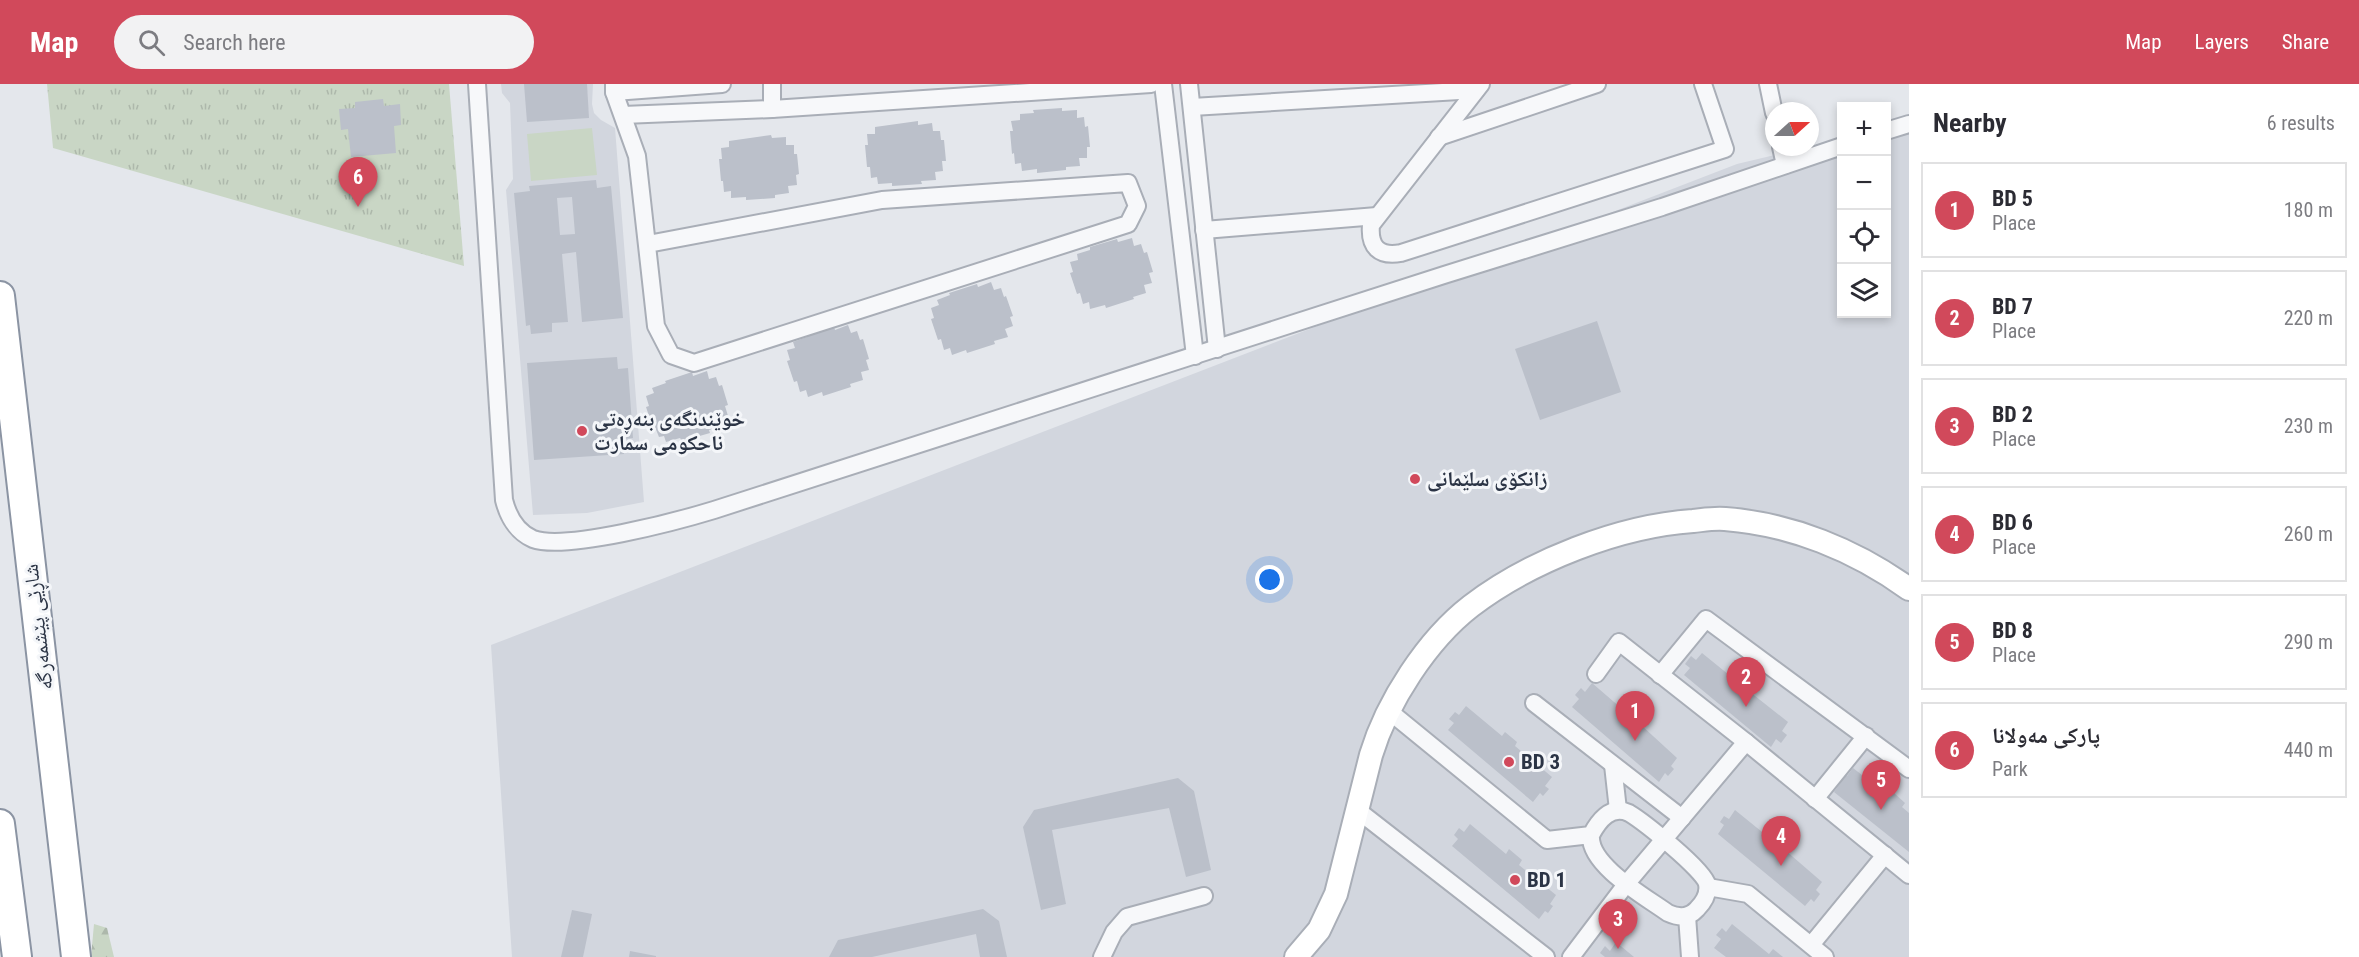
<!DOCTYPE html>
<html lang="en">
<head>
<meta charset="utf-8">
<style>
	:root { --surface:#fff; --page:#f2f2f3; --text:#2b2b33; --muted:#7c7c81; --line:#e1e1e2; --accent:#d1495b }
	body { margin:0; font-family:"Roboto Condensed","Noto Naskh Arabic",sans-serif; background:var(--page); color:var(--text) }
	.controls { position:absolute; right:18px; top:18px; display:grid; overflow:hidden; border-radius:0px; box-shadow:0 3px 9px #0003 }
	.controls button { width:54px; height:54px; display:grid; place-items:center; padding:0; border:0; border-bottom:2px solid var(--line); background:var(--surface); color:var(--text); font:30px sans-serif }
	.compass { position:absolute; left:1765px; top:18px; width:54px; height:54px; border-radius:50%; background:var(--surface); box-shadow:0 3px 9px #0003; rotate:69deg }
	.you { position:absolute; left:1270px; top:496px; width:21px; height:21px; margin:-15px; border:4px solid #fff; border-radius:50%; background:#1a73e8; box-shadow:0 0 0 9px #1a73e833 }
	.badge { display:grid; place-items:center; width:39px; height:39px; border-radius:50%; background:var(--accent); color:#fff; font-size:20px; font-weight:700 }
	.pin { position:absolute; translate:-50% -50px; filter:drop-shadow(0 2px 3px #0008) }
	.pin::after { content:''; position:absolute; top:32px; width:21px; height:18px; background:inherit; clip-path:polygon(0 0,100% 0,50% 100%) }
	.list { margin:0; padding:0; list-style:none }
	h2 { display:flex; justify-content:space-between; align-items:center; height:78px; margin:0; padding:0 24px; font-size:26px }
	h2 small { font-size:20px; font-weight:400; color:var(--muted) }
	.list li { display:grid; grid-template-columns:39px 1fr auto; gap:18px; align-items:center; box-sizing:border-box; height:96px; margin:0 12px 12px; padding:0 12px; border:2px solid var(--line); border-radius:0px }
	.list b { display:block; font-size:22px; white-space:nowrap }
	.list p { margin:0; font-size:20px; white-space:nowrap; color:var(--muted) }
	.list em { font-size:20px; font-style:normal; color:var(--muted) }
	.icon { flex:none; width:33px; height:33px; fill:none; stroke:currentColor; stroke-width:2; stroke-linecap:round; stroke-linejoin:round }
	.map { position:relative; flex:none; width:1909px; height:873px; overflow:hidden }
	header { display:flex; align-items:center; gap:36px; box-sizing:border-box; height:84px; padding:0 30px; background:var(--accent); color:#fff }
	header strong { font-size:28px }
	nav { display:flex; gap:33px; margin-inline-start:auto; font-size:21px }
	.search { width:420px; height:54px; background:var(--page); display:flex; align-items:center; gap:15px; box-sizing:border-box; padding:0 21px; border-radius:33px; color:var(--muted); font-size:22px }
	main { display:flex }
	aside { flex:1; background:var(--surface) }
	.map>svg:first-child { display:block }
	.built { fill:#d2d6de }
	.forest { fill:url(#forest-firs) }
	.park { fill:url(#park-tufts) }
	.garden { fill:#c9d6c5 }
	.building { fill:#bbc0ca; fill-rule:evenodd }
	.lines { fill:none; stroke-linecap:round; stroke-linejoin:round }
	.street-casing { stroke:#a9aeb7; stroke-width:20 }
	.secondary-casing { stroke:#a9aeb7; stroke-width:26 }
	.highway-casing { stroke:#8b94a3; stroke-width:32 }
	.street { stroke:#f7f8fa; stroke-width:16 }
	.secondary { stroke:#fff; stroke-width:22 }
	.highway { stroke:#fff; stroke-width:28 }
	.poi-dot { fill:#d1495b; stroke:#f4f6f9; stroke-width:2 }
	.labels { text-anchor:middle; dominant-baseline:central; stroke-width:6; stroke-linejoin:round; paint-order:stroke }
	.poi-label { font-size:21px; font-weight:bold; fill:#2b3445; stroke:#f4f6f9; text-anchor:start }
	.street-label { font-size:21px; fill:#2b3445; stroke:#f4f6f9 }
</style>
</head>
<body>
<header>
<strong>Map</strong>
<div class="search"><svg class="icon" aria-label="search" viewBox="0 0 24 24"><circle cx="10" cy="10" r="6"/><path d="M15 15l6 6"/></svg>Search here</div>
<nav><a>Map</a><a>Layers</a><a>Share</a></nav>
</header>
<main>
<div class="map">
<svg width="1909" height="873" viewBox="0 0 1909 873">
	<defs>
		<pattern id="forest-firs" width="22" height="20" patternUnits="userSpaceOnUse" patternTransform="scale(1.5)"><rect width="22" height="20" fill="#c9d6c5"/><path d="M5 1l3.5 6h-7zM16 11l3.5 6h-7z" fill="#adb8ab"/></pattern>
		<pattern id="park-tufts" width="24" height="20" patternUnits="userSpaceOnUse" patternTransform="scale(1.5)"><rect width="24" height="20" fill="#c9d6c5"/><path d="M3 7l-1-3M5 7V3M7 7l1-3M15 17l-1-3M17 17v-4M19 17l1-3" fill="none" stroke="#adb8ab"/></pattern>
	</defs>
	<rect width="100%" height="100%" fill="#e4e7ec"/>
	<g class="built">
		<polygon points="501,0 593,0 592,20 594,29 601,36 615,44 644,418 587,429 533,431 506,106 513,95 510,19 502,9"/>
		<polygon points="1909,39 1909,873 512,873 491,561 1737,80 1841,55 1842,230 1886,230 1887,45"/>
	</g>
	<polygon class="forest" points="94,840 107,844 114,873 91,873"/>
	<polygon class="park" points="47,0 449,0 464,182 53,64"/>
	<polygon class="garden" points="592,44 597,91 531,97 527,50"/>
	<g class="building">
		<polygon points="524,0 587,0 589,34 527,38"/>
		<polygon points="383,15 384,22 400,20 401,41 394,42 396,69 351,73 348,45 341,46 339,25 355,24 355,18"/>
		<polygon points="1062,24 1062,27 1077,26 1077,34 1084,33 1085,43 1088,42 1090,63 1087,63 1087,74 1079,74 1080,82 1066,83 1066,86 1037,89 1037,85 1022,87 1021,79 1015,80 1014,69 1012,70 1010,47 1013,47 1011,37 1020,36 1020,30 1034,29 1033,26"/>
		<polygon points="918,37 918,41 932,39 933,47 940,47 941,56 944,56 946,77 942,77 943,87 935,88 936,96 921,97 922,100 892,102 892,99 878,100 877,93 871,94 870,83 867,83 865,61 868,61 867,50 875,50 875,43"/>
		<polygon points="771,51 772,54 786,53 786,61 794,61 794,70 797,70 799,90 796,91 797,101 788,102 789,109 775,111 775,114 746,116 746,113 731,114 731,107 724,108 723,97 721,97 719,75 722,75 721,64 729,63 729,57"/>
		<path d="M596 96 597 104 611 102 623 234 582 238 576 168 562 170 568 238 552 239V248L531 250 530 241 526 242 514 109 530 107 529 102ZM572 113 575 150 560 151 557 114Z"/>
		<polygon points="1132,154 1134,162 1141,160 1144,169 1147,168 1153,188 1149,189 1152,199 1144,201 1146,209 1133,213 1134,215 1106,224 1105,221 1090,225 1089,218 1083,220 1080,209 1077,210 1070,189 1073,188 1070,178 1078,176 1077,170 1090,166 1090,163 1117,155 1118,158"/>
		<polygon points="991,198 994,206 1001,204 1004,213 1006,212 1013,232 1010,233 1013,242 1005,245 1008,253 994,257 995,260 967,269 966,266 952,271 950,264 944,266 941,255 938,256 931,235 934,234 931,224 939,221 937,216 950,211 949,209 977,200 978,203"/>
		<polygon points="1597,237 1621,308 1540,336 1515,265"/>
		<polygon points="848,241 851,249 857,247 860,256 863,255 869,275 866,276 869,286 861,288 863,296 850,300 851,303 823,312 822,308 808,313 806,306 800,308 797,297 794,298 787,277 790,276 787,266 795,264 793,258 807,253 806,251 834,243 835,246"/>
		<polygon points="617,273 618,285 628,284 633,354 623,355 624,370 534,376 527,279"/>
		<polygon points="707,287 709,295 716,293 719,302 722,301 728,321 725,322 728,332 720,334 722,342 709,346 710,349 682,357 680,354 666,358 664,352 659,353 655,343 653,344 646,323 649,322 646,312 654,309 652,304 666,299 665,297 692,288 693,292"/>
		<polygon points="1702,569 1739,599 1743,594 1754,604 1750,608 1788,638 1782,647 1787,651 1781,659 1776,655 1771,663 1684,591 1690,584 1685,580 1691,572 1696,576"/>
		<polygon points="1592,599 1628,630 1631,627 1644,637 1641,641 1677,674 1671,682 1674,685 1668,692 1665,689 1659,698 1572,623 1579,615 1575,611 1581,604 1585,608"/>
		<polygon points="1466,622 1502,652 1505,648 1517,658 1515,662 1552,693 1545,702 1549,705 1543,712 1540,709 1533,718 1448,646 1454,639 1449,635 1455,628 1459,631"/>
		<polygon points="1853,684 1890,713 1894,709 1905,719 1902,723 1909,729 1909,768 1834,708 1841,698 1837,695 1843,689 1847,692"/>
		<polygon points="1178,694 1194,707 1211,786 1186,793 1169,724 1052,746 1066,820 1041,826 1023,743 1034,726"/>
		<polygon points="1735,726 1772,756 1776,752 1788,762 1785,766 1822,798 1816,806 1820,810 1814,818 1811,815 1805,822 1718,750 1724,741 1720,738 1724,732 1729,735"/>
		<polygon points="1470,740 1506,770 1509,765 1522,776 1519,781 1556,811 1550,820 1553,822 1548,829 1545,827 1539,835 1452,762 1458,755 1454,751 1459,744 1464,748"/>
		<polygon points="983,825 999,837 1007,873 980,873 976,850 872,873 829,873 838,856"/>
		<polygon points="572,826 592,830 583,873 561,873"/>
		<polygon points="1732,840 1769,870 1773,865 1783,873 1726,873 1714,864 1721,855 1716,851 1722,844 1726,848"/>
		<polygon points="1616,858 1634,873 1605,873 1600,869 1605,862 1610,867"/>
		<polygon points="630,867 656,872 656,873 629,873"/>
	</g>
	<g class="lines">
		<defs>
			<g id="street">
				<path d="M477 0 504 416C508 432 517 448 533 455 566 467 678 437 714 426L1444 191 1662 123 1842 62"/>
				<polyline points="614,0 614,8 637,72 656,242 671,271 694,279 1128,140 1137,122 1128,99 882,116 648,160"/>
				<polyline points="772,0 772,25"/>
				<polyline points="1163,0 1195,272"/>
				<polyline points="1189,0 1217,265"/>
				<path d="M1481 0 1371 141C1369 163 1379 173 1401 169L1725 65 1703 0"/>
				<polyline points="1768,0 1774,29"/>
				<polyline points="614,8 722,0"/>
				<polyline points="1192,23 1476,6"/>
				<polyline points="623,31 772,25 1151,0"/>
				<polyline points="1886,47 1909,40"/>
				<polyline points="1439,53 1597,0"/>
				<polyline points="1781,63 1785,81"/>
				<polyline points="1204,146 1377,132"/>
				<polyline points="1596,590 1619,558 1746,658 1909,791"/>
				<polyline points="1660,591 1706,535 1909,685"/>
				<polyline points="1534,619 1682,734"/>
				<path d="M1389 627 1547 756 1591 751C1588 781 1646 813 1668 829 1679 834 1689 834 1697 825 1704 818 1709 810 1707 800 1704 786 1644 738 1629 729 1611 721 1599 736 1591 751"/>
				<polyline points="1613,681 1618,726"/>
				<polyline points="1815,715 1866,652"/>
				<polyline points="1356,725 1546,873"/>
				<polyline points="1708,803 1748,810 1825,873"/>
				<polyline points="1687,832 1690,873"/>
				<polyline points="1811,861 1885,771"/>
				<polyline points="1102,873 1114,848 1127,833 1204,812"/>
				<polyline points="1571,873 1627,799 1746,658"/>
			</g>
			<path id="secondary" d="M1296 873 1319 846 1336 810 1371 671C1387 618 1427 556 1471 522 1530 477 1619 442 1693 437 1703 436 1714 434 1725 435 1791 440 1855 466 1909 505"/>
			<g id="highway">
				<polyline points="0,212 76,873"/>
				<polyline points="0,740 17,873"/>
			</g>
		</defs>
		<use href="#street" class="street-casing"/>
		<use href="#secondary" class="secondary-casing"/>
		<use href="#highway" class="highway-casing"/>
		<use href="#street" class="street"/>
		<use href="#secondary" class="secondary"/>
		<use href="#highway" class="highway"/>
	</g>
	<g class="poi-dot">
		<circle cx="582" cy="347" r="6"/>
		<circle cx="1415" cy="395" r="6"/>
		<circle cx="1509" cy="678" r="6"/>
		<circle cx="1515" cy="796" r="6"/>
	</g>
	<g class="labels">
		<g class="poi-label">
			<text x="594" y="335">خوێندنگەی بنەڕەتی<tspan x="594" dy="24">ناحکومی سمارت</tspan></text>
			<text x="1427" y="395">زانکۆی سلێمانی</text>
			<text x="1521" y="678">BD 3</text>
			<text x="1527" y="796">BD 1</text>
		</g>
		<g class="street-label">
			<text transform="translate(38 543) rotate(-97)">شاڕێی پێشمەرگە</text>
		</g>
	</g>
</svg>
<div class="controls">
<button>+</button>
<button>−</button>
<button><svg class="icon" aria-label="locate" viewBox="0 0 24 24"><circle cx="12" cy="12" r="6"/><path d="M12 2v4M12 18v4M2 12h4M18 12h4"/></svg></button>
<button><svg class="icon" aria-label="layers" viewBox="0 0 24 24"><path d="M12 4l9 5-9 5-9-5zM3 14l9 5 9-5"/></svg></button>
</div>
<svg class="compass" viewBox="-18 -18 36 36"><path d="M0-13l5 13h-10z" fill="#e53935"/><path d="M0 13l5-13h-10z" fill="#7c7c81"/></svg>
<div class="you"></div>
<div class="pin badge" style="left:1635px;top:657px">1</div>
<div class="pin badge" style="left:1746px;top:623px">2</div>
<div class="pin badge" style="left:1618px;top:865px">3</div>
<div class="pin badge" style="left:1781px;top:782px">4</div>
<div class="pin badge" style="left:1881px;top:726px">5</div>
<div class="pin badge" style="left:358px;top:123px">6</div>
</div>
<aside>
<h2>Nearby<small>6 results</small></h2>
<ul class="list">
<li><span class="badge">1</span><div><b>BD 5</b><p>Place</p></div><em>180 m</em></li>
<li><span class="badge">2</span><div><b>BD 7</b><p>Place</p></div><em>220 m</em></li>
<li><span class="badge">3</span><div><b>BD 2</b><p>Place</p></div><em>230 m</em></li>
<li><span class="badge">4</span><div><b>BD 6</b><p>Place</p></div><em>260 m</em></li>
<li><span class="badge">5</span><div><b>BD 8</b><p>Place</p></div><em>290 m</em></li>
<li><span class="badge">6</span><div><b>پارکی مەولانا</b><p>Park</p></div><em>440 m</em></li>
</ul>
</aside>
</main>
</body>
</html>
